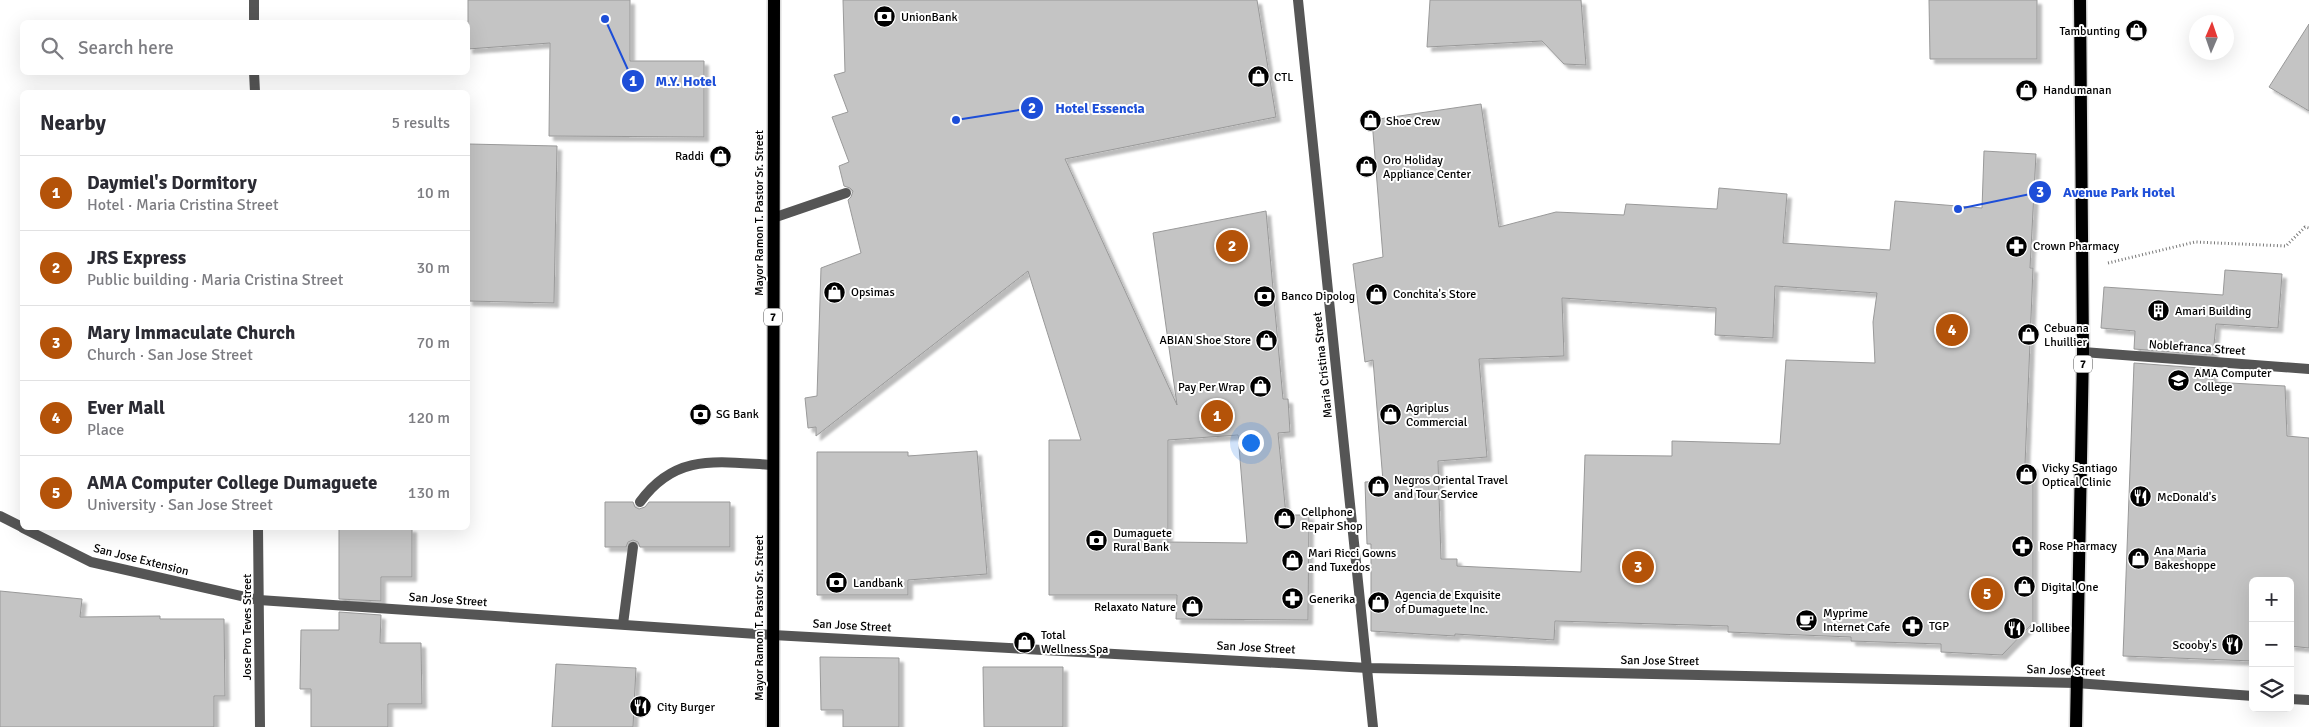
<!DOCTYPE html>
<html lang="en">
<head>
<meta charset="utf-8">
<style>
	:root { --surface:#fff; --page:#f2f2f3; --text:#2b2b33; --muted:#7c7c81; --line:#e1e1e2; --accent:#b45309 }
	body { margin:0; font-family:Signika,sans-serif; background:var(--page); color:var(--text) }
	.controls { position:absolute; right:15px; bottom:15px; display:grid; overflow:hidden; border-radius:8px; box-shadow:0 5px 20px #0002 }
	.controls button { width:45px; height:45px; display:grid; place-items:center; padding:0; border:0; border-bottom:1px solid var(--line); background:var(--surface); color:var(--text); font:25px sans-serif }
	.compass { position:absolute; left:2189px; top:15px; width:45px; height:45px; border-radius:50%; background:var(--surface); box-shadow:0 5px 20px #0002; rotate:2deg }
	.you { position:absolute; left:1250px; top:442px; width:18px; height:18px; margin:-12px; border:4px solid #fff; border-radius:50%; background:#1a73e8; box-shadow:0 0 0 8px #1a73e833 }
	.badge { display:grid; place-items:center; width:32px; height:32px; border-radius:50%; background:var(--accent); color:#fff; font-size:16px; font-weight:700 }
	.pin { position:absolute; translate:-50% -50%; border:2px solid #fff; box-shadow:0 1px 5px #0006 }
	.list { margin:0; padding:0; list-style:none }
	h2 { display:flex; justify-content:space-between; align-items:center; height:65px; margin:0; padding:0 20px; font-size:21px }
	h2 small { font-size:16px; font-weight:400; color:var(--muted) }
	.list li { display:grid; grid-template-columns:32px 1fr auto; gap:15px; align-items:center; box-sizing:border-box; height:75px; padding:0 20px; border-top:1px solid var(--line) }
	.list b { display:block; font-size:19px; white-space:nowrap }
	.list p { margin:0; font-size:16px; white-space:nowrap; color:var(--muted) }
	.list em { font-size:16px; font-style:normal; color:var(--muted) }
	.icon { flex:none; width:28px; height:28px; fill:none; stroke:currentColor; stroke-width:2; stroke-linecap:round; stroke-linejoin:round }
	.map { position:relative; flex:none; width:2309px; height:727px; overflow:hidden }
	.search { position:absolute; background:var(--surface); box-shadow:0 5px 20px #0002; left:20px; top:20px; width:450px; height:55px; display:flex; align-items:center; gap:12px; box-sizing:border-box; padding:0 18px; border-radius:8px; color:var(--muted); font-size:19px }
	.panel { position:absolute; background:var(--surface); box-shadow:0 5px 20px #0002; left:20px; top:90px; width:450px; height:440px; border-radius:8px }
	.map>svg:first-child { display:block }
	.building { fill:#c4c4c4; stroke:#999; fill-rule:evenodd; filter:url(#shadow) }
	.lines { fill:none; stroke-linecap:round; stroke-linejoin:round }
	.primary-casing { stroke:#dbdbdb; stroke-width:15 }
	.path { stroke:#777; stroke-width:3; stroke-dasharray:1 2.5; stroke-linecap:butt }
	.service { stroke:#555; stroke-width:10 }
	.minor { stroke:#555; stroke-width:10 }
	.tertiary { stroke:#555; stroke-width:10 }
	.primary { stroke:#000; stroke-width:12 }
	.labels { text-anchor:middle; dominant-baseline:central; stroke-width:4; stroke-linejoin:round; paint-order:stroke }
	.shield { fill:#fff; stroke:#4c4c4c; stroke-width:1 }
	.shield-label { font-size:11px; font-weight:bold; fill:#000 }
	.poi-label { font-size:12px; fill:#000; stroke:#fff; text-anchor:start }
	.street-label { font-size:12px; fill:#000; stroke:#fff }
	.leader { fill:none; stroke:#1d4ed8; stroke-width:2 }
	.callout-dot { fill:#1d4ed8; stroke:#fff; stroke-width:2 }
	.mark-label { font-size:15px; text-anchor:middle; font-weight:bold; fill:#fff }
	.callout-label { font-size:14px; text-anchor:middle; font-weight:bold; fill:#1d4ed8; stroke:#fff; stroke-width:4; stroke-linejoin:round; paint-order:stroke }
</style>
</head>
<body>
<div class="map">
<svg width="2309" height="727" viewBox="0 0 2309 727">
	<defs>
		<filter id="shadow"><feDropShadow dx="4.5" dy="4.5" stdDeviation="1" flood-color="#0004"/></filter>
	</defs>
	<rect width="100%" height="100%" fill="#fff"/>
	<g class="building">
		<polygon points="468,0 630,0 630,61 704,61 704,137 549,136 550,43 468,49"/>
		<path d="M843 0H1257L1276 117 1065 159 1177 405 1153 233 1266 211 1283 399H1288L1290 432 1278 433 1286 515H1309L1308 620 1176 619 1177 595H1049V440H1081L1028 271 816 436V427L808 428 805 398 817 396 821 268 861 253 848 200 851 197 853 191 850 188 844 186 839 166 849 162 832 117 848 112 834 75 845 72ZM1238 435 1247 543 1168 542V440Z"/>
		<polygon points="1430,0 1581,0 1586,65 1564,64 1542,41 1427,47"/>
		<polygon points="1929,0 2037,0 2037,59 1930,59"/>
		<polygon points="2309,24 2309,111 2269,87"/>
		<path d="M1481 104 1499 227 1556 212 1624 215 1626 204 1717 209 1719 188 1787 194 1783 243 1890 250 1895 201 1982 208 1984 151 2036 154 2030 268H2033L2025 465 2033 466V623L2002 655 1941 652V644L1851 641V637L1728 632V626L1555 621 1554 640 1455 634V636L1371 631V544H1367L1365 482 1383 481 1373 360 1365 362 1353 264 1383 257 1372 120ZM1775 286 1877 293 1873 322 1875 363 1786 360 1780 444 1672 441V456L1585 455 1581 572 1457 566V559H1441L1438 461 1487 457 1479 359 1564 356 1562 298 1716 308 1715 335 1773 338Z"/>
		<polygon points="468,144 557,146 554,303 468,301"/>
		<polygon points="2225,270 2282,274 2278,328 2216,324 2213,355 2134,349 2135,331 2101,328 2104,287 2223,295"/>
		<polygon points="2134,363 2213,369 2212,382 2285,386 2287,436 2309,438 2309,648 2290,646 2290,581 2253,581 2253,661 2123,656"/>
		<polygon points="977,451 987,574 908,580 908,595 817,595 817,452 908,452 908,456"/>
		<polygon points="605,502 633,502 635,507 639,509 645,507 649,502 730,502 730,547 640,547 638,542 633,540 628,542 626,547 605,547"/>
		<polygon points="339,528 412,528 412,577 381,577 381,601 339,599"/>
		<polygon points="0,591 82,599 80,617 160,616 160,619 224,619 225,696 214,696 214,727 0,727"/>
		<polygon points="339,612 381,615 380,643 421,643 422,704 388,704 388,727 311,727 311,689 300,689 301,630 339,630"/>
		<polygon points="820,657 899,658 899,727 843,727 843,710 821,710"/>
		<polygon points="556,664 636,668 633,727 552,727"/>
		<polygon points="983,667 1063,667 1063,727 984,727"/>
	</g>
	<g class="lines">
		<defs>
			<g id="primary">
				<polyline points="773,727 774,0"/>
				<polyline points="2076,727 2083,352 2080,0"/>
			</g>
		</defs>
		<use href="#primary" class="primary-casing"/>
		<polyline class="path" points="2108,263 2195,242 2286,246 2305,227 2309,228"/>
		<g class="service">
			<polyline points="773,218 846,193"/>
			<path d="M640 502C676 452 719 462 773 465"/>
			<polyline points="623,624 633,547"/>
		</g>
		<polyline class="minor" points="2083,352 2309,369"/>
		<g class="tertiary">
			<polyline points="254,0 254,22"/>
			<polyline points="1298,0 1373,727"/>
			<polyline points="254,72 255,92"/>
			<polyline points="0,516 22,527"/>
			<polyline points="23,528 91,562 259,600 773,635 1368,668 2076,683 2253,696"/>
			<polyline points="258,528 260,727"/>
			<polyline points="2290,699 2309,700"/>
		</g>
		<use href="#primary" class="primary"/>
	</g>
	<defs>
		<symbol id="bank-disc" viewBox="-11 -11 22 22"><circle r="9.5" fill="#000" stroke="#fff"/><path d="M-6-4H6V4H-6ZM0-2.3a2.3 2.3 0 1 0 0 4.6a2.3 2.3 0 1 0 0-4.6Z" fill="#fff"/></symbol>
		<symbol id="shop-disc" viewBox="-11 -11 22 22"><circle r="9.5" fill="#000" stroke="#fff"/><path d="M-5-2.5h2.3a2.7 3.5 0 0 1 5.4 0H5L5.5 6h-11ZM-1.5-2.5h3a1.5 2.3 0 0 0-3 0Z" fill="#fff"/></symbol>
		<symbol id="pharmacy-disc" viewBox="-11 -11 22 22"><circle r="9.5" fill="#000" stroke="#fff"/><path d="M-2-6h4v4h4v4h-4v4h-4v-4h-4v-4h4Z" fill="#fff"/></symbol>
		<symbol id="building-disc" viewBox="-11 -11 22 22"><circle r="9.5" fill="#000" stroke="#fff"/><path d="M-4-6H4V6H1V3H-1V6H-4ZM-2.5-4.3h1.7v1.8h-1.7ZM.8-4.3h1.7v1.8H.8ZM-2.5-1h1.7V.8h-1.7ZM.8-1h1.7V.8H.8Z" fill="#fff"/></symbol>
		<symbol id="university-disc" viewBox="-11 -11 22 22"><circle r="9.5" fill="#000" stroke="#fff"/><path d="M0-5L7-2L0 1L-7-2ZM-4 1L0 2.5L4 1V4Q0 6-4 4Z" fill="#fff"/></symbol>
		<symbol id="restaurant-disc" viewBox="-11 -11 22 22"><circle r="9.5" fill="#000" stroke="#fff"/><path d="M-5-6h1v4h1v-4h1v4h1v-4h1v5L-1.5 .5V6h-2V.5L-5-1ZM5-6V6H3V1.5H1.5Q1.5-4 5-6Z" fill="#fff"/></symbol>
		<symbol id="cafe-disc" viewBox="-11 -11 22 22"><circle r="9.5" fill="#000" stroke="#fff"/><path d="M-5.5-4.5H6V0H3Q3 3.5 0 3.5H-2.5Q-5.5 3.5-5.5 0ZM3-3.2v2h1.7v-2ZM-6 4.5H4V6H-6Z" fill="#fff"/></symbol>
	</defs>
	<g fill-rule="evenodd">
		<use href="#bank-disc" x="872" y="4" width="25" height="25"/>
		<use href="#shop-disc" x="2124" y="18" width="25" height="25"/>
		<use href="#shop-disc" x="1246" y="64" width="25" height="25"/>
		<use href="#shop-disc" x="2014" y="78" width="25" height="25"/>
		<use href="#shop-disc" x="1358" y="108" width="25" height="25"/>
		<use href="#shop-disc" x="708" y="144" width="25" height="25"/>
		<use href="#shop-disc" x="1354" y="154" width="25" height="25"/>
		<use href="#pharmacy-disc" x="2004" y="234" width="25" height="25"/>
		<use href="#shop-disc" x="822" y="280" width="25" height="25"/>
		<use href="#shop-disc" x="1364" y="282" width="25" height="25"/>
		<use href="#bank-disc" x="1252" y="284" width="25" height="25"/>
		<use href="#building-disc" x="2146" y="298" width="25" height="25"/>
		<use href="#shop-disc" x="2016" y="322" width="25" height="25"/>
		<use href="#shop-disc" x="1254" y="328" width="25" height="25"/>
		<use href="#university-disc" x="2166" y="368" width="25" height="25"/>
		<use href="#shop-disc" x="1248" y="374" width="25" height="25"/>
		<use href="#bank-disc" x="688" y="402" width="25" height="25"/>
		<use href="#shop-disc" x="1378" y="402" width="25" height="25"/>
		<use href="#shop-disc" x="2014" y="462" width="25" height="25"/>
		<use href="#shop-disc" x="1366" y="474" width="25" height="25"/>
		<use href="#restaurant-disc" x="2128" y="484" width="25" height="25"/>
		<use href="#shop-disc" x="1272" y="506" width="25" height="25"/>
		<use href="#bank-disc" x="1084" y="528" width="25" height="25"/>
		<use href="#pharmacy-disc" x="2010" y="534" width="25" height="25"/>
		<use href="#shop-disc" x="2126" y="546" width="25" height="25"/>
		<use href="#shop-disc" x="1280" y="548" width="25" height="25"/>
		<use href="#bank-disc" x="824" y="570" width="25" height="25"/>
		<use href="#shop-disc" x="2012" y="574" width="25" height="25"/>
		<use href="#pharmacy-disc" x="1280" y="586" width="25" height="25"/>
		<use href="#shop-disc" x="1366" y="590" width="25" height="25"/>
		<use href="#shop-disc" x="1180" y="594" width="25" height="25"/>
		<use href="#cafe-disc" x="1794" y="608" width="25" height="25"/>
		<use href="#pharmacy-disc" x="1900" y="614" width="25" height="25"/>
		<use href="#restaurant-disc" x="2002" y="616" width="25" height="25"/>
		<use href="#shop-disc" x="1012" y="630" width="25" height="25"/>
		<use href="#restaurant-disc" x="2220" y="632" width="25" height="25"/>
		<use href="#restaurant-disc" x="628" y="694" width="25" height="25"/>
	</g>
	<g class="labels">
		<g class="shield">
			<rect x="764" y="308.5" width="18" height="17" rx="4"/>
			<rect x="2074" y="355.5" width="18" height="17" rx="4"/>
		</g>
		<g class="shield-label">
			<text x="773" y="317">7</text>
			<text x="2083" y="364">7</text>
		</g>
		<g class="poi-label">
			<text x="901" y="17">UnionBank</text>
			<text x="2120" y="31" text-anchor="end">Tambunting</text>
			<text x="1274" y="77">CTL</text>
			<text x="2043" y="90">Handumanan</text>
			<text x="1386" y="121">Shoe Crew</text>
			<text x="704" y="156" text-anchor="end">Raddi</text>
			<text x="1383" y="160">Oro Holiday<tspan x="1383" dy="14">Appliance Center</tspan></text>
			<text x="2033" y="246">Crown Pharmacy</text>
			<text x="851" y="292">Opsimas</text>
			<text x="1393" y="294">Conchita's Store</text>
			<text x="1281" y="296">Banco Dipolog</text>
			<text x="2175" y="311">Amari Building</text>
			<text x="2044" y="328">Cebuana<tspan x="2044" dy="14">Lhuillier</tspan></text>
			<text x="1251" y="340" text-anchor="end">ABIAN Shoe Store</text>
			<text x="2194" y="373">AMA Computer<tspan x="2194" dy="14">College</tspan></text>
			<text x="1245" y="387" text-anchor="end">Pay Per Wrap</text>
			<text x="1406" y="408">Agriplus<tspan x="1406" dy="14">Commercial</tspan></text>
			<text x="716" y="414">SG Bank</text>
			<text x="2042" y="468">Vicky Santiago<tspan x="2042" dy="14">Optical Clinic</tspan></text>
			<text x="1394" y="480">Negros Oriental Travel<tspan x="1394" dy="14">and Tour Service</tspan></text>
			<text x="2157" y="497">McDonald's</text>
			<text x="1301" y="512">Cellphone<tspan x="1301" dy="14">Repair Shop</tspan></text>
			<text x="1113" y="533">Dumaguete<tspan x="1113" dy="14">Rural Bank</tspan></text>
			<text x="2039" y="546">Rose Pharmacy</text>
			<text x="2154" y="551">Ana Maria<tspan x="2154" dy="14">Bakeshoppe</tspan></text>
			<text x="1308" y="553">Mari Ricci Gowns<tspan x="1308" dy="14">and Tuxedos</tspan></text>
			<text x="853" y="583">Landbank</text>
			<text x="2041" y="587">Digital One</text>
			<text x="1395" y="595">Agencia de Exquisite<tspan x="1395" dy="14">of Dumaguete Inc.</tspan></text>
			<text x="1309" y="599">Generika</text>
			<text x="1176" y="607" text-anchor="end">Relaxato Nature</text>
			<text x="1823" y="613">Myprime<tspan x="1823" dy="14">Internet Cafe</tspan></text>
			<text x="1929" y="626">TGP</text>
			<text x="2030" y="628">Jollibee</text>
			<text x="1041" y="635">Total<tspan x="1041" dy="14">Wellness Spa</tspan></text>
			<text x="2217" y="645" text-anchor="end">Scooby's</text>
			<text x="657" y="707">City Burger</text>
		</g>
		<g class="street-label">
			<text transform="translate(759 213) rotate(-90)">Mayor Ramon T. Pastor Sr. Street</text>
			<text transform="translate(2197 348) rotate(4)">Noblefranca Street</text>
			<text transform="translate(1323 365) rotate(-96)">Maria Cristina Street</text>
			<text transform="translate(141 560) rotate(14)">San Jose Extension</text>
			<text transform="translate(448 600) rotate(4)">San Jose Street</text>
			<text transform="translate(759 618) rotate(-90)">Mayor Ramon T. Pastor Sr. Street</text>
			<text transform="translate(852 626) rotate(3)">San Jose Street</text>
			<text transform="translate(247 627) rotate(-90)">Jose Pro Teves Street</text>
			<text transform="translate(1256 648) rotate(3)">San Jose Street</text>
			<text transform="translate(1660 661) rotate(1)">San Jose Street</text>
			<text transform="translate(2066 671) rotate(2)">San Jose Street</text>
		</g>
	</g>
	<path class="leader" d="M605 19L633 81M956 120L1032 108M1958 209L2040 192"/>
	<g class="callout-dot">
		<circle cx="605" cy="19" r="5"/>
		<circle cx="956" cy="120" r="5"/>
		<circle cx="1958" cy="209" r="5"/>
		<circle cx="633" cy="81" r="12"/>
		<circle cx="1032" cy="108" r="12"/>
		<circle cx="2040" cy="192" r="12"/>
	</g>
	<g class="mark-label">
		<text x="633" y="86">1</text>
		<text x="1032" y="113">2</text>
		<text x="2040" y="197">3</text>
	</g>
	<g class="callout-label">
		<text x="686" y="86">M.Y. Hotel</text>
		<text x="1100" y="113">Hotel Essencia</text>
		<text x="2119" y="197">Avenue Park Hotel</text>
	</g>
</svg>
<div class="controls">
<button>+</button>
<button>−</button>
<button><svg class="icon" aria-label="layers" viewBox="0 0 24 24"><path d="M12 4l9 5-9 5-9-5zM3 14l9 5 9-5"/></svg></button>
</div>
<svg class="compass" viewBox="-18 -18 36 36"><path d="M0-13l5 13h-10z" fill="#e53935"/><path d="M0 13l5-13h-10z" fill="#7c7c81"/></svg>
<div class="you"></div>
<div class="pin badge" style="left:1217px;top:416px">1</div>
<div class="pin badge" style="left:1232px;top:246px">2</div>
<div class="pin badge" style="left:1638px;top:567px">3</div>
<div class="pin badge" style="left:1952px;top:330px">4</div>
<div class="pin badge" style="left:1987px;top:594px">5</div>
<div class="search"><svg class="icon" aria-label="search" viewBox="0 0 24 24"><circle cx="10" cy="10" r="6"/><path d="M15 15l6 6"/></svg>Search here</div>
<section class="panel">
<h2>Nearby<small>5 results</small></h2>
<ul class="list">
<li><span class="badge">1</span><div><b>Daymiel's Dormitory</b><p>Hotel · Maria Cristina Street</p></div><em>10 m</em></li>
<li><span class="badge">2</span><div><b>JRS Express</b><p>Public building · Maria Cristina Street</p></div><em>30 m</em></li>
<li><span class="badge">3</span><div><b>Mary Immaculate Church</b><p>Church · San Jose Street</p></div><em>70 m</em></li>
<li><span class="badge">4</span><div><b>Ever Mall</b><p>Place</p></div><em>120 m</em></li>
<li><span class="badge">5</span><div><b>AMA Computer College Dumaguete</b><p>University · San Jose Street</p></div><em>130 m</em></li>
</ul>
</section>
</div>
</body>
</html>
